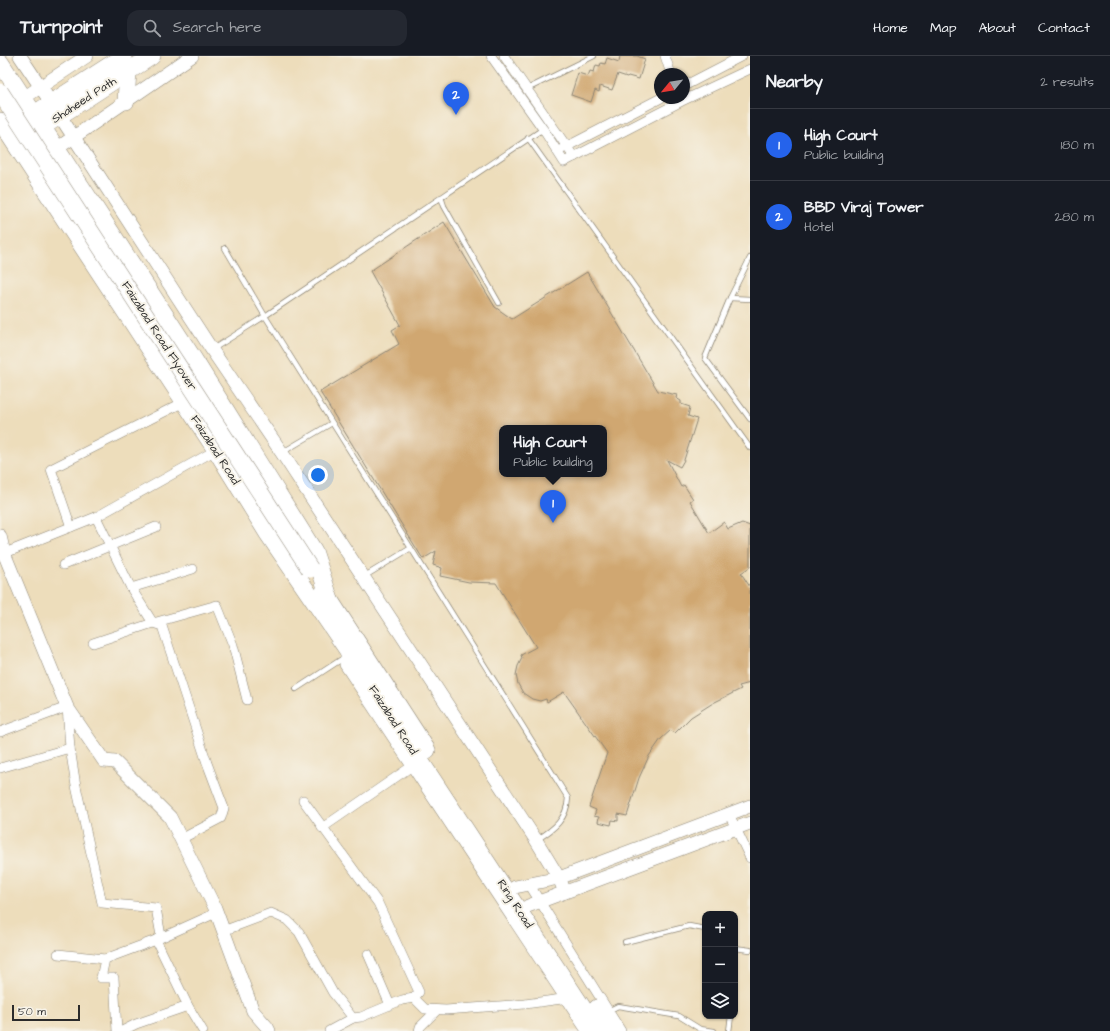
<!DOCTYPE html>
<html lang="en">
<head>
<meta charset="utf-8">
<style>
	:root { --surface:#171b24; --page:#242831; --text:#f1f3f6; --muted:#9ea1a6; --line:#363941; --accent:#2563eb }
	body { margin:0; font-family:"Architects Daughter",sans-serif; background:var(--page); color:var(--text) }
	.controls { position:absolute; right:12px; bottom:12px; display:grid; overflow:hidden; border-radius:8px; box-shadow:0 1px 3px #0004 }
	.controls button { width:36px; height:36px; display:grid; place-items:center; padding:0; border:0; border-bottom:1px solid var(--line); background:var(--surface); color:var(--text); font:20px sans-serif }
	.compass { position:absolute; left:654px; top:12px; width:36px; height:36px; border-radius:50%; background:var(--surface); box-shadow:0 1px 3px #0004; rotate:240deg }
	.scale { position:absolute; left:12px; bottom:10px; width:68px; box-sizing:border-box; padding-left:4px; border:2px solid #2b2b2b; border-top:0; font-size:11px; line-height:14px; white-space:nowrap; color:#2b2b2b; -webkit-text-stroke:3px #f7f3e8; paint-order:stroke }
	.you { position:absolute; left:318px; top:419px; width:14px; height:14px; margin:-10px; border:3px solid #fff; border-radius:50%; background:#1a73e8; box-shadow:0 0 0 6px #1a73e833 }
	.badge { display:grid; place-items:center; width:26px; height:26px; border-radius:50%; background:var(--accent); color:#fff; font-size:13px; font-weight:700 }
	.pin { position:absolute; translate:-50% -33px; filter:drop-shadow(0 1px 2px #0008) }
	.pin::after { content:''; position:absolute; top:21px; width:14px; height:12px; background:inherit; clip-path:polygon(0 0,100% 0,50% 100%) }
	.popup { position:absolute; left:499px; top:369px; width:108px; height:52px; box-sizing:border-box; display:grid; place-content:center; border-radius:8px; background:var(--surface); filter:drop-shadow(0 1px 3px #0005); font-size:13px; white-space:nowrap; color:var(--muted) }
	.popup b { font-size:15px; color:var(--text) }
	.popup::after { content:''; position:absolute; left:50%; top:100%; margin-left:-8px; border:8px solid transparent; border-top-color:var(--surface) }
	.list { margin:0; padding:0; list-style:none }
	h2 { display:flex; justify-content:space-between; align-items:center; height:52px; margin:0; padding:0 16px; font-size:17px }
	h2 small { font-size:13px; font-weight:400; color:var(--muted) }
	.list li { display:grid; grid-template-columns:26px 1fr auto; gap:12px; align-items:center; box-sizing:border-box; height:72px; padding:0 16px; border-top:1px solid var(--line) }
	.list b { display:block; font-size:15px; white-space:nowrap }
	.list p { margin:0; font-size:13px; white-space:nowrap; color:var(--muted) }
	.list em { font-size:13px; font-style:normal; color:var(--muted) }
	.icon { flex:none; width:22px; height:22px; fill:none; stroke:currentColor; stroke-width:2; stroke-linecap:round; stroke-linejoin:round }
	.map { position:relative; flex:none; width:750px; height:975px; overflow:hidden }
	header { display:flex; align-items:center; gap:24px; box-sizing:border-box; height:56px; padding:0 20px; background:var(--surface); border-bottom:1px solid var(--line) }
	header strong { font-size:19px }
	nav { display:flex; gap:22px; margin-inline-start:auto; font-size:14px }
	.search { width:280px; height:36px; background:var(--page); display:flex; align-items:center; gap:10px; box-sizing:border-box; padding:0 14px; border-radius:12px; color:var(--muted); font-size:15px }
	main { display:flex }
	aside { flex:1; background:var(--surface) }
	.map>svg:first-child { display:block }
	.building { fill:#d0a771; fill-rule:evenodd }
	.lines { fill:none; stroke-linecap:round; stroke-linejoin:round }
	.lane-casing { stroke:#8c8473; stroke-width:6 }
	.street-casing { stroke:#8c8473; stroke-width:10 }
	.secondary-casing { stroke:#8c8473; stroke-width:14 }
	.highway-casing { stroke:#8c8473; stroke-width:18 }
	.lane { stroke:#fff; stroke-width:4.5 }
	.street { stroke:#fff; stroke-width:9 }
	.secondary { stroke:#fff; stroke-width:13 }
	.highway { stroke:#fff; stroke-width:17 }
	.highway-bridge-casing { stroke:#8c8473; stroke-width:18; stroke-linecap:butt }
	.highway-bridge { stroke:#fff; stroke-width:17 }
	.labels { text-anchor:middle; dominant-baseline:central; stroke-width:4; stroke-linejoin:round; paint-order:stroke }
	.street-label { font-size:12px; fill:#2b2b2b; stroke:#f7f3e8 }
</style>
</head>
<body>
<header>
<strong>Turnpoint</strong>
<div class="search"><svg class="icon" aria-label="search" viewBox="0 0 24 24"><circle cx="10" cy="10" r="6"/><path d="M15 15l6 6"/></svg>Search here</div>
<nav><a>Home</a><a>Map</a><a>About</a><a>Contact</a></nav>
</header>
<main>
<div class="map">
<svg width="750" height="975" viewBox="0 0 750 975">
	<rect width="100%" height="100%" fill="#f7f3e8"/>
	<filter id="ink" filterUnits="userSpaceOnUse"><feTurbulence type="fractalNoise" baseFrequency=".025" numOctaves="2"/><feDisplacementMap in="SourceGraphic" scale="8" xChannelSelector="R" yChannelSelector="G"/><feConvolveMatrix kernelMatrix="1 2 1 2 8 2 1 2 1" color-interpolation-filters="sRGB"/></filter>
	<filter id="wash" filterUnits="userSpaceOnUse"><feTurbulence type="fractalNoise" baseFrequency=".012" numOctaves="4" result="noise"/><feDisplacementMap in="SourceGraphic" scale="16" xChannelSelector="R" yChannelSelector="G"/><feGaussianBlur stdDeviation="0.9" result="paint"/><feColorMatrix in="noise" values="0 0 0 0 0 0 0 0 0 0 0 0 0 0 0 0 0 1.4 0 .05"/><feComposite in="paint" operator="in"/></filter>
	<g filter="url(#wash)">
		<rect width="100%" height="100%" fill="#edddbb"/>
		<g id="blocks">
			<g class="building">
				<polygon points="620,0 637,0 645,3 639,23 628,20 627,21 618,18 612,34 600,30 599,36 595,34 591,46 571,39 578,17 588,20 590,15 594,16 596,9 600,10 601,7 605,8 607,2 619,6"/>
				<path d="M444 166 495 251 512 263 587 216 658 335 677 339 676 342 681 345V348L690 351 688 360 697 363 684 404 680 411 667 404 681 431 684 429 693 443 690 445 709 477 724 466 728 473 742 467 750 470V511L741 517 750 531V627L739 630 741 633 713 647 691 661 674 678 671 674 661 683 649 700 639 722 627 760 618 758V765L612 764 611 769 598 766 599 761 594 760 596 754 589 751 607 697 564 636 547 646 546 643 540 645 532 643 523 637 518 628 516 619 518 610 522 602 521 599 536 591 496 527 469 526 440 520 442 512 433 509 436 495 423 503 320 336 399 288 392 274 400 269 370 215ZM502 372H604V418H502Z"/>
			</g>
		</g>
	</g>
	<g filter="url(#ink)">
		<use href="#blocks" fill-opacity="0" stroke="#8c8473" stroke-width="1"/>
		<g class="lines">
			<defs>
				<g id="lane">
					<polyline points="527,33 594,0"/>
					<polyline points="528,82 750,392"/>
					<polyline points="441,141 444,150 499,247"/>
					<path d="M225 192 265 260 568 742C567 763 554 773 538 783"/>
					<polyline points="750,202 730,242 705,302 750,363"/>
					<polyline points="730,242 750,243"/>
					<polyline points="213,293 265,260 543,73"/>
					<polyline points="283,396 332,367"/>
					<polyline points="365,520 411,492"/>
					<polyline points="296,633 345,601"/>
					<polyline points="625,886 689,870 705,873"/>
					<polyline points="735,892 750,894"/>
					<polyline points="608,955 618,950 679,960 700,973 714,975"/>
					<polyline points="729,975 731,960"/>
				</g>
				<g id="street">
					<polyline points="491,0 543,73 564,106 682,45 750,13"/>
					<polyline points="504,0 574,101"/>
					<polyline points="665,0 671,18"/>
					<polyline points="684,30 742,0"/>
					<polyline points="562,93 661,42"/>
					<polyline points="96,461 131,532 153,567 217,549 233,589 247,644"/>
					<polyline points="71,471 51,413 184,346"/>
					<polyline points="0,499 96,461 216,394"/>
					<polyline points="63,509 156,471"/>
					<polyline points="131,532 193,513"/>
					<polyline points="93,587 153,567 162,570 207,707 224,752 221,762 181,783"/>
					<polyline points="346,593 344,609 586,975"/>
					<polyline points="0,676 67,651 70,692 76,730 102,847 156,852 161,880 156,884 188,950 203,975"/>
					<polyline points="0,712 70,692"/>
					<polyline points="303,744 378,847 419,936 414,942 402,944 361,961 353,962 329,975"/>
					<polyline points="729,758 750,802"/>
					<polyline points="322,772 415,708"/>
					<polyline points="529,828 621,975"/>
					<polyline points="223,875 271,857 287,864 299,876 333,937 353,962"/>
					<polyline points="58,898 105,903"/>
					<polyline points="368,898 390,949"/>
					<polyline points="414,942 425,953 446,954 525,948 569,942"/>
					<polyline points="117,975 114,922 101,922 105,903 156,884 216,857"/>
					<polyline points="122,975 136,968 188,950"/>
					<polyline points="419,975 420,971 437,954"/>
				</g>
				<g id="secondary">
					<polyline points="20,0 60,60 212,294 282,397 536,784 559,822 565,836"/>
					<polyline points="16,47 87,0"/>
					<polyline points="49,98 192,0"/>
					<polyline points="0,480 4,497 67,651 104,705 115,706 170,761 215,852 253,955 267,971 269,975"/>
					<polyline points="515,831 559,822 750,750"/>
					<polyline points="528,850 750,767"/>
				</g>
				<g id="highway">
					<polyline points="0,6 193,302 314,495 330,544"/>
					<polyline points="126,45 128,15"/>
					<polyline points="25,64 124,0"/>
					<polyline points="0,65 216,394 268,478 346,592 598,975"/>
					<polyline points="33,77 152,0"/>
					<polyline points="324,535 427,694"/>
					<polyline points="597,952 612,975"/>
				</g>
			</defs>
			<use href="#lane" class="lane-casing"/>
			<use href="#street" class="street-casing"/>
			<use href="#secondary" class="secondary-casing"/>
			<use href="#highway" class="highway-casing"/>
			<use href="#lane" class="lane"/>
			<use href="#street" class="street"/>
			<use href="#secondary" class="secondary"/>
			<use href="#highway" class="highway"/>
			<defs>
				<polyline id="highway-bridge" points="0,36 310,513"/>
			</defs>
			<use href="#highway-bridge" class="highway-bridge-casing"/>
			<use href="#highway-bridge" class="highway-bridge"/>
		</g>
	</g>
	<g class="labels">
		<g class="street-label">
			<text transform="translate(84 44) rotate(-33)">Shaheed Path</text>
			<text transform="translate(159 280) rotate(57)">Faizabad Road Flyover</text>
			<text transform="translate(215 394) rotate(57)">Faizabad Road</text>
			<text transform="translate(393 664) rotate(57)">Faizabad Road</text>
			<text transform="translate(515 848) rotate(57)">Ring Road</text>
		</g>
	</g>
</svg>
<div class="controls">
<button>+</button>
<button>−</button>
<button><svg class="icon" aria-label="layers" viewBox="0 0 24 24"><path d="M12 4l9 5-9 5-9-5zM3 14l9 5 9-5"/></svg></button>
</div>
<svg class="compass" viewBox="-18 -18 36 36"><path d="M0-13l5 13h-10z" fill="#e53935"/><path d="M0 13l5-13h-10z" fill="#9ea1a6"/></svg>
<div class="scale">50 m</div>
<div class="you"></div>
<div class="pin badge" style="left:553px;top:467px">1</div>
<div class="popup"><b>High Court</b>Public building</div>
<div class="pin badge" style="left:456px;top:59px">2</div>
</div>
<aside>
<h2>Nearby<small>2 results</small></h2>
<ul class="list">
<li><span class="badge">1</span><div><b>High Court</b><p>Public building</p></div><em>180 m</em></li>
<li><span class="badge">2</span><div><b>BBD Viraj Tower</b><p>Hotel</p></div><em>280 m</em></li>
</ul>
</aside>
</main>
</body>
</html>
